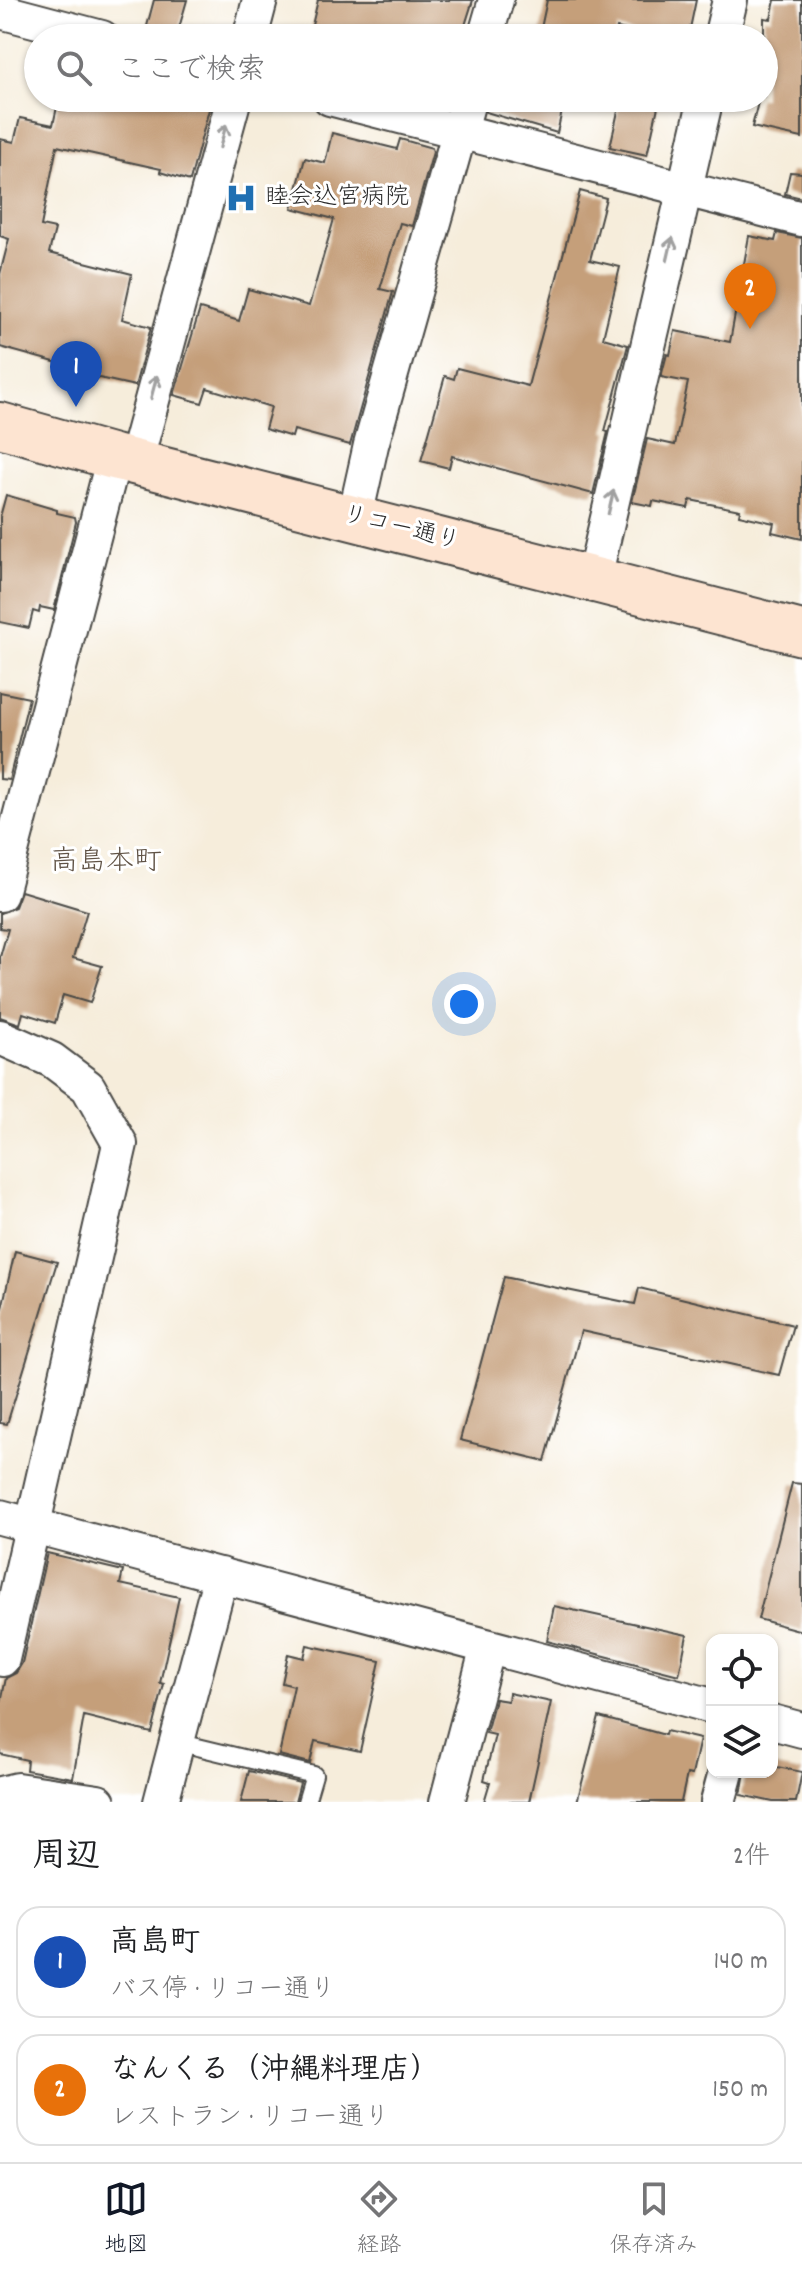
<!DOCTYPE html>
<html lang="ja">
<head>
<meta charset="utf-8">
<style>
	:root { --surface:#fff; --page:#f6f6f6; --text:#202124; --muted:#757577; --line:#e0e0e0; --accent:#111827 }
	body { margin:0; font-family:Dekko,"Klee One",sans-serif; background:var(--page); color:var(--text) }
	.controls { position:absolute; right:24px; bottom:24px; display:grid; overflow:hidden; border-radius:16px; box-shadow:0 2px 6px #0004 }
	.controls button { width:72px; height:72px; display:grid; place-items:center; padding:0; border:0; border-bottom:2px solid var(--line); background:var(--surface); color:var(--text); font:40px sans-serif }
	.you { position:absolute; left:464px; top:1004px; width:28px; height:28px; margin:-20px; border:6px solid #fff; border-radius:50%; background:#1a73e8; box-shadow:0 0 0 12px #1a73e833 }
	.badge { display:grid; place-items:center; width:52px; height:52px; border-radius:50%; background:var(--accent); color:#fff; font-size:26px; font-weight:700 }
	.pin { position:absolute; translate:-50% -66px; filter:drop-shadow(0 2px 4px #0008) }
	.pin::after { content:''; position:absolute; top:42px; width:28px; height:24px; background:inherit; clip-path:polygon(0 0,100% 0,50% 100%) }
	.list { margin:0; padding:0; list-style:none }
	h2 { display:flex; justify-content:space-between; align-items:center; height:104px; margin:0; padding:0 32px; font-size:34px }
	h2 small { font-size:26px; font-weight:400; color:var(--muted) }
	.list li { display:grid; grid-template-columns:52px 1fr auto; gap:24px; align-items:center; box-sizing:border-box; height:112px; margin:0 16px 16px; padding:0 16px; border:2px solid var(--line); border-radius:24px }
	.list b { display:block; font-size:30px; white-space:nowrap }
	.list p { margin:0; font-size:26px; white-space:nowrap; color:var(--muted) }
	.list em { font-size:26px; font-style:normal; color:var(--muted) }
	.icon { flex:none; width:44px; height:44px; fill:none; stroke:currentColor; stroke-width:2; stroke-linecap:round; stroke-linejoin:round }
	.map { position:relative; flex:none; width:802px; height:1802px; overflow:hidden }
	.search { position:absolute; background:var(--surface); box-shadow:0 2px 6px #0004; left:24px; right:24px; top:24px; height:88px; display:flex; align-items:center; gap:20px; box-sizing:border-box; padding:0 28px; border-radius:44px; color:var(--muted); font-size:30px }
	.sheet { height:360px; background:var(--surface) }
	nav { display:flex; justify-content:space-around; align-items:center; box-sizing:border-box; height:112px; border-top:2px solid var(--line); background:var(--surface); font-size:22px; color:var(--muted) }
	nav a { display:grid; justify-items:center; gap:4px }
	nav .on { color:var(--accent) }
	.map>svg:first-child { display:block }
	.building { fill:#c59f7a }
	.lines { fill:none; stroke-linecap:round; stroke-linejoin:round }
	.service-casing { stroke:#494845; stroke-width:20 }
	.minor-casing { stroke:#494845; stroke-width:38 }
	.secondary-casing { stroke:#494845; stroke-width:48 }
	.service { stroke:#fff; stroke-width:16 }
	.minor { stroke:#fff; stroke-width:34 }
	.secondary { stroke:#fde4d1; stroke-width:44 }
	.oneway { stroke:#a0a0a0 }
	.labels { text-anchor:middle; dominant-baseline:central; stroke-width:6; stroke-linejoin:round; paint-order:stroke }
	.poi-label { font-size:24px; fill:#2b2b2b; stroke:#fff; text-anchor:start }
	.street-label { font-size:24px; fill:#2b2b2b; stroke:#fff }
	.quarter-label { font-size:28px; fill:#615447; stroke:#fff }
</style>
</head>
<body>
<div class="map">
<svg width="802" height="1802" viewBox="0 0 802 1802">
	<rect width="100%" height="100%" fill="#fff"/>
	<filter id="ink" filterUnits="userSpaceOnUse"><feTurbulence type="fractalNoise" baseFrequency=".0125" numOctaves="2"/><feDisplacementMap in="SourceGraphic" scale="16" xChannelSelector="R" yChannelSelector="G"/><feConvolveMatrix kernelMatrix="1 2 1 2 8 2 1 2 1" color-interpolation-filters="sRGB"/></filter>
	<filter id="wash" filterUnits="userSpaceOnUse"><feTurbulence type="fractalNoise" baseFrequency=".006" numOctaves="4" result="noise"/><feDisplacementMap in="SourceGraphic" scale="32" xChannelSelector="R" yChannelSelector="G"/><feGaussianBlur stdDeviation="1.8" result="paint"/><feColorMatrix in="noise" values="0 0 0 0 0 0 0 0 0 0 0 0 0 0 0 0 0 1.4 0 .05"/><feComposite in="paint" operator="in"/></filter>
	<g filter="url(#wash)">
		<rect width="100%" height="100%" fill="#f6eddb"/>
		<g id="blocks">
			<g class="building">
				<polygon points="154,0 187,0 177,35 147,26"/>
				<polygon points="318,0 473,0 461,38 309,38"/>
				<polygon points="547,0 696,0 688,38 663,38 617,28 615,38 560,38 540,33"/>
				<polygon points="775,0 802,0 802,138 752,127 759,98 764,98 764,18 771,19"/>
				<polygon points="59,98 212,98 190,181 160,172 161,169 57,146 41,226 55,229 49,253 132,274 122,319 151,327 135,386 90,376 68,370 69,366 0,347 0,274 9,239 0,236 0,139 14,142 20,118 53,125"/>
				<polygon points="488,98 565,98 557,133 486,112"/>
				<polygon points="621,98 660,98 647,155 610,147"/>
				<polygon points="332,133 397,149 400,139 432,148 433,152 412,226 400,223 380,289 393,292 350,445 294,430 292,437 265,429 271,407 207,388 202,403 174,395 200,309 239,321 248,289 309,306 334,219 292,208 305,158 325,163"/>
				<polygon points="790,172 802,173 802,198 785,194"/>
				<polygon points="580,191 606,198 590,260 620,267 603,338 628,345 605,431 608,432 593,494 452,456 449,468 421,461 445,376 454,379 457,368 528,386"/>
				<polygon points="777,233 802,238 802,539 772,532 774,523 739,515 740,510 690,500 688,508 653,501 652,506 632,502 647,439 675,445 688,382 661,377 667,354 670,355 675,331 730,342 749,236 775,241"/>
				<polygon points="6,495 57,510 57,513 75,517 76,522 54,610 40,607 39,613 33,611 29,628 0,622 0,517"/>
				<polygon points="0,692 29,698 9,780 0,779"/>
				<polygon points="21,891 87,911 73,958 102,966 90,1003 63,995 55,1023 23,1013 20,1024 0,1017 0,957 8,929 0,928 0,913 15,907"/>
				<polygon points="15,1251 57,1262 7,1424 0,1423 0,1317"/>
				<polygon points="504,1277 635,1304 639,1288 793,1325 779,1375 581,1331 545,1461 460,1440"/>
				<polygon points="792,1483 802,1484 802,1631 758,1619"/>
				<polygon points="47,1553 123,1571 120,1584 179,1597 160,1683 164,1684 152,1733 84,1716 73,1778 26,1770 27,1760 0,1754 0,1707 6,1678 16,1673 22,1663"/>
				<polygon points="554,1606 687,1635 679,1675 547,1641"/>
				<polygon points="307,1645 380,1661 360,1751 315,1741 310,1763 279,1755 294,1686 282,1683 288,1654 304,1658"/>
				<polygon points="509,1693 551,1702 529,1802 484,1802 490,1782 484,1780 495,1735 486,1733 495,1699 508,1701"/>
				<polygon points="599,1717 665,1735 666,1731 700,1739 692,1775 687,1774 681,1802 577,1802"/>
				<polygon points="772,1766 802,1772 796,1802 773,1802 741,1795 745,1772 772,1772"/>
				<polygon points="249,1771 300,1783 295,1802 241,1802"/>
			</g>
		</g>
	</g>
	<g filter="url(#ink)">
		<use href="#blocks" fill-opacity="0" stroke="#494845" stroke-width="2"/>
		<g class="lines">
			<defs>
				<polyline id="service" points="177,1742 314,1775 306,1802"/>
				<g id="minor">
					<polyline points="0,11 102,38"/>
					<polyline points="250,38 260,0"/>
					<polyline points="485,38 496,0"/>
					<polyline points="721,38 730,0"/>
					<polyline points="330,98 802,219"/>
					<polyline points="135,463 234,98"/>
					<polyline points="355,517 371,445 469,98"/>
					<polyline points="594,578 706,98"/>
					<polyline points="0,894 114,457"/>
					<polyline points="0,1037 52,1060 88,1087 120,1144 2,1659"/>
					<polyline points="0,1517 712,1706"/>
					<polyline points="772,1722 802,1730"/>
					<polyline points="0,1794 17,1790 98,1802"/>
					<polyline points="161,1802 221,1575"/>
					<polyline points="447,1802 488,1647"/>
					<polyline points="718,1802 726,1772"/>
				</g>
				<polyline id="secondary" points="0,425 114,457 802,633"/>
			</defs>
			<use href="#service" class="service-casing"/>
			<use href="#minor" class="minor-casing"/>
			<use href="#secondary" class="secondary-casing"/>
			<use href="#service" class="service"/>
			<use href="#minor" class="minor"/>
			<use href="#secondary" class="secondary"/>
		</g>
		<defs><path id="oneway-shaft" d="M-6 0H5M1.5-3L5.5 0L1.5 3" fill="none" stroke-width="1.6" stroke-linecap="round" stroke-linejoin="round" transform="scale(2)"/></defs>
		<g class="oneway">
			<use href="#oneway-shaft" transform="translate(223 136) rotate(-75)"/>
			<use href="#oneway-shaft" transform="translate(670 249) rotate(-77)"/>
			<use href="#oneway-shaft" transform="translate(154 387) rotate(-75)"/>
			<use href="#oneway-shaft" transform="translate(611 502) rotate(-77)"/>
		</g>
	</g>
	<defs>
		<symbol id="hospital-bare" viewBox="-9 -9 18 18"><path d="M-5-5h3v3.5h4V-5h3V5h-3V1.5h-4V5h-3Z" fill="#1f6fb2" stroke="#fff" stroke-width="2.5" paint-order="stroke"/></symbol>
	</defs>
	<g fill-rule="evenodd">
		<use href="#hospital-bare" x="219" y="176" width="44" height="44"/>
	</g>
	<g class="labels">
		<g class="poi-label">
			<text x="265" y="198">睦会込宮病院</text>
		</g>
		<g class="street-label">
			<text transform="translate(401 529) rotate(14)">リコー通り</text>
		</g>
		<g class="quarter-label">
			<text x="106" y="864">高島本町</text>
		</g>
	</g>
</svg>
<div class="controls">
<button><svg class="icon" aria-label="locate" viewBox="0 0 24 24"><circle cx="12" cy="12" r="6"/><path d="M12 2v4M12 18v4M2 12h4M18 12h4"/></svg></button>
<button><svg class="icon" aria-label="layers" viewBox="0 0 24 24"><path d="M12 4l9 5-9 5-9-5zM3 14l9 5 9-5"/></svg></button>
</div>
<div class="you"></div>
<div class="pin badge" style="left:76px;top:407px;background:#1a4fb4">1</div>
<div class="pin badge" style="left:750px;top:329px;background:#e8710a">2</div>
<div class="search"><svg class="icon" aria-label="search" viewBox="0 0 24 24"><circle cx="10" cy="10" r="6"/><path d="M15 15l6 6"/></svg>ここで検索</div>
</div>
<section class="sheet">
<h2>周辺<small>2件</small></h2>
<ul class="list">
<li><span class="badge" style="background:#1a4fb4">1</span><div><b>高島町</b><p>バス停 · リコー通り</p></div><em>140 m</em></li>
<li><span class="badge" style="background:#e8710a">2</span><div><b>なんくる（沖縄料理店）</b><p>レストラン · リコー通り</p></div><em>150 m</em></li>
</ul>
</section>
<nav>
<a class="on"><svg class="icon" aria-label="map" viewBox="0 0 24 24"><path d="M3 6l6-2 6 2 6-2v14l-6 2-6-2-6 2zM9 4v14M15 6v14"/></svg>地図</a>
<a><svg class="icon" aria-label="directions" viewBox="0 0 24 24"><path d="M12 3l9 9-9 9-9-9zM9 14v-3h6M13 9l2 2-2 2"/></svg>経路</a>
<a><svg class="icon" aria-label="saved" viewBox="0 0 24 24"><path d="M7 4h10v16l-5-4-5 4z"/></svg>保存済み</a>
</nav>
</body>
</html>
